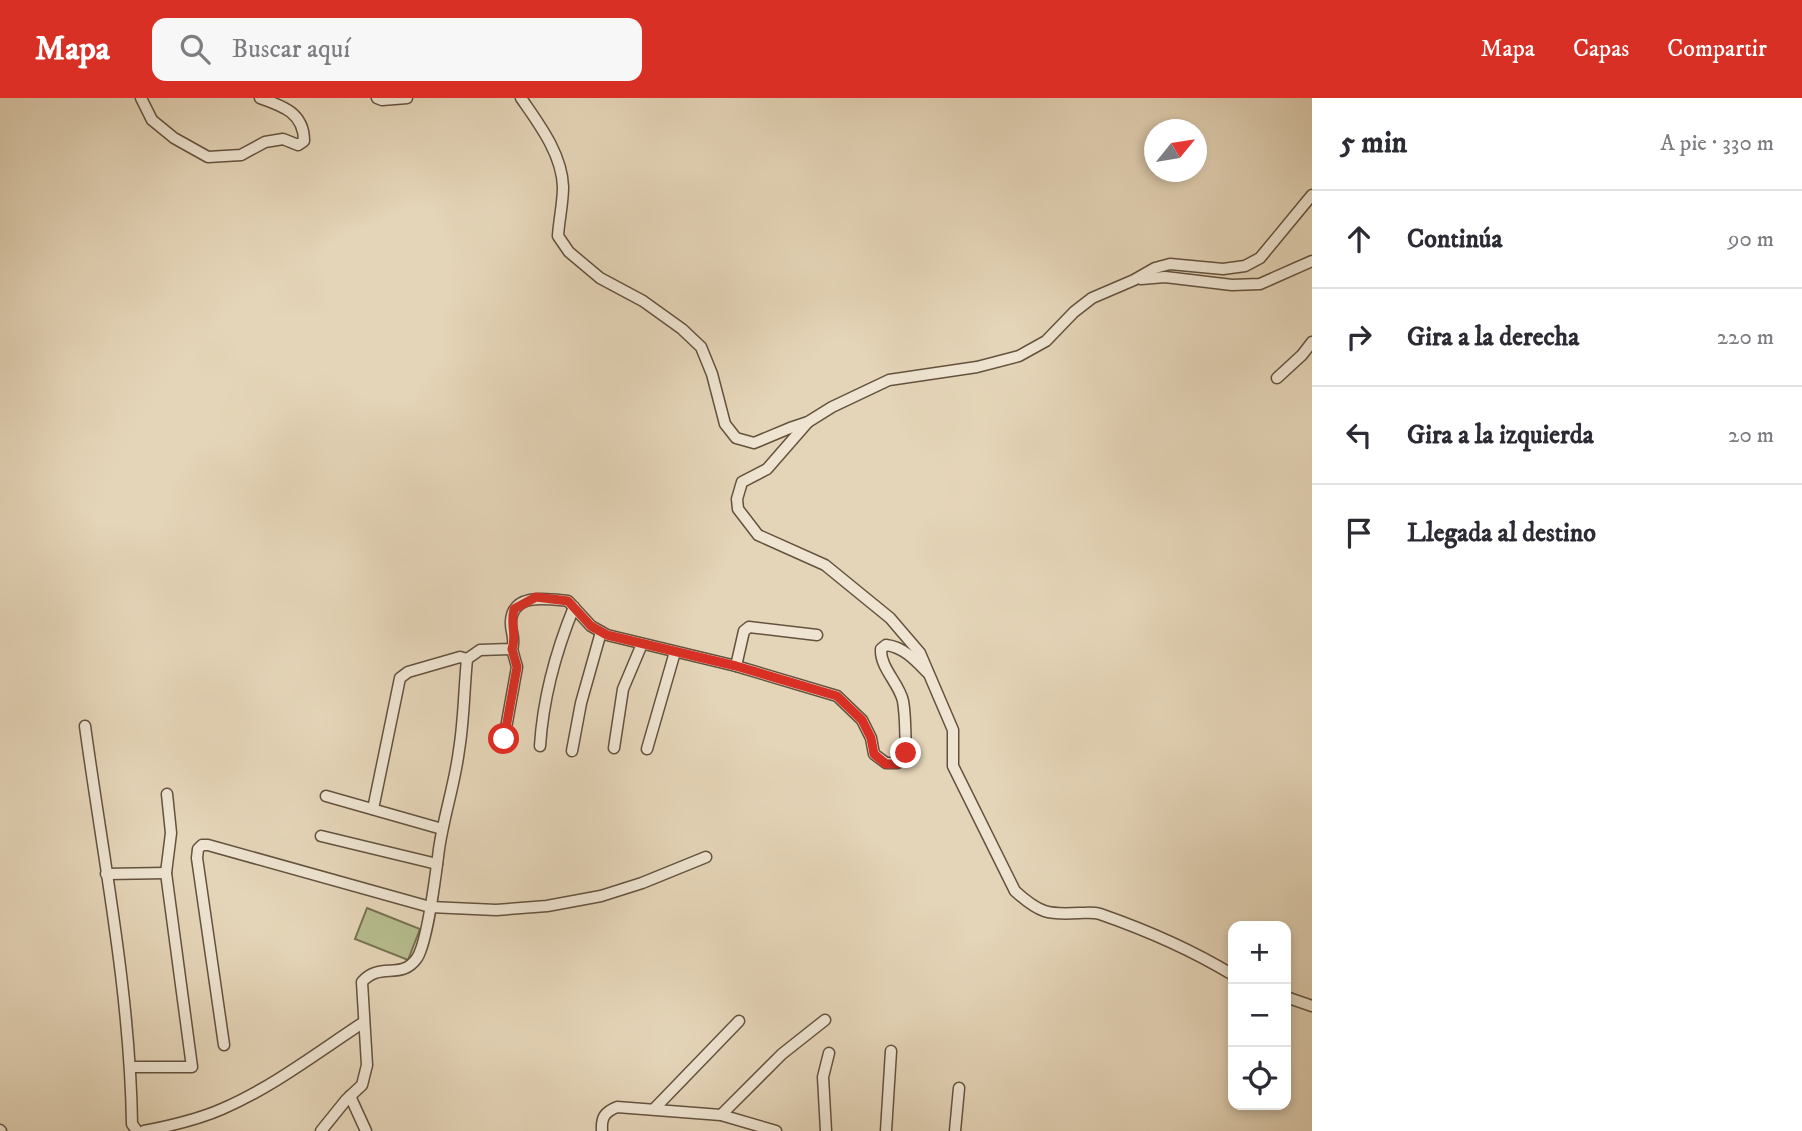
<!DOCTYPE html>
<html lang="es">
<head>
<meta charset="utf-8">
<style>
	:root { --surface:#fff; --page:#f7f7f7; --text:#2b2b33; --muted:#7c7c81; --line:#e1e1e2; --accent:#d93025 }
	body { margin:0; font-family:"IM FELL DW Pica",serif; background:var(--page); color:var(--text) }
	.controls { position:absolute; right:21px; bottom:21px; display:grid; overflow:hidden; border-radius:14px; box-shadow:0 4px 10px #0003 }
	.controls button { width:63px; height:63px; display:grid; place-items:center; padding:0; border:0; border-bottom:2px solid var(--line); background:var(--surface); color:var(--text); font:35px sans-serif }
	.compass { position:absolute; left:1144px; top:21px; width:63px; height:63px; border-radius:50%; background:var(--surface); box-shadow:0 4px 10px #0003; rotate:60deg }
	.stop { position:absolute; width:21px; height:21px; margin:-16px; border:5px solid #d93025; border-radius:50%; background:#fff }
	.stop.end { background:#d93025; border-color:#fff; box-shadow:0 2px 7px #0008 }
	.list { margin:0; padding:0; list-style:none }
	h2 { display:flex; justify-content:space-between; align-items:center; height:91px; margin:0; padding:0 28px; font-size:30px }
	h2 small { font-size:23px; font-weight:400; color:var(--muted) }
	.list li { display:grid; grid-template-columns:46px 1fr auto; gap:21px; align-items:center; box-sizing:border-box; height:98px; padding:0 28px; border-top:2px solid var(--line) }
	.list b { display:block; font-size:26px; white-space:nowrap }
	.list em { font-size:23px; font-style:normal; color:var(--muted) }
	.icon { flex:none; width:38px; height:38px; fill:none; stroke:currentColor; stroke-width:2; stroke-linecap:round; stroke-linejoin:round }
	.map { position:relative; flex:none; width:1312px; height:1033px; overflow:hidden }
	header { display:flex; align-items:center; gap:42px; box-sizing:border-box; height:98px; padding:0 35px; background:var(--accent); color:#fff }
	header strong { font-size:33px }
	nav { display:flex; gap:38px; margin-inline-start:auto; font-size:24px }
	.search { width:490px; height:63px; background:var(--page); display:flex; align-items:center; gap:18px; box-sizing:border-box; padding:0 24px; border-radius:14px; color:var(--muted); font-size:26px }
	main { display:flex }
	aside { flex:1; background:var(--surface) }
	.map>svg:first-child { display:block }
	.green { fill:#b6bd8e; stroke:#787252; stroke-width:2 }
	.lines { fill:none; stroke-linecap:round; stroke-linejoin:round }
	.street-casing { stroke:#64523e; stroke-width:13 }
	.street { stroke:#eee4d1; stroke-width:10 }
	.route { stroke:#d93025; stroke-width:9 }
</style>
</head>
<body>
<header>
<strong>Mapa</strong>
<div class="search"><svg class="icon" aria-label="search" viewBox="0 0 24 24"><circle cx="10" cy="10" r="6"/><path d="M15 15l6 6"/></svg>Buscar aquí</div>
<nav><a>Mapa</a><a>Capas</a><a>Compartir</a></nav>
</header>
<main>
<div class="map">
<svg width="1312" height="1033" viewBox="0 0 1312 1033">
	<rect width="100%" height="100%" fill="#e5d5b8"/>
	<filter id="stains"><feTurbulence type="fractalNoise" baseFrequency=".00286" numOctaves="4"/><feColorMatrix values="0 0 0 0 .2 0 0 0 0 .09 0 0 0 0 .02 0 0 0 .5 -.17"/></filter>
	<radialGradient id="worn" r=".72"><stop offset=".6" stop-color="#630" stop-opacity="0"/><stop offset="1" stop-color="#630" stop-opacity=".3"/></radialGradient>
	<polygon class="green" points="367,810 420,831 408,862 355,841"/>
	<g class="lines">
		<defs>
			<g id="street">
				<path d="M141 0 152 22 174 40 208 59 241 57 265 44 283 41 298 47 304 43C304 15 283 8 260 0"/>
				<polyline points="377,0 382,2 407,0"/>
				<path d="M521 0C539 26 562 56 563 89 563 105 559 122 558 138L569 154 600 180 643 203 682 231 701 249 712 276 725 326 736 340 754 345 790 330 808 324 832 309 889 282 977 269 1019 258 1046 243 1074 214 1092 200 1134 182 1155 170 1170 166 1223 171 1245 168 1260 160 1312 97"/>
				<polyline points="1141,181 1165,179 1232,187 1260,186 1312,163"/>
				<polyline points="1277,280 1302,257 1312,244"/>
				<path d="M808 324 767 371 742 384 737 401 738 411 758 437 825 467 890 520 920 555 953 632V668L1015 793C1039 815 1048 817 1079 815 1086 815 1093 814 1100 816 1146 832 1192 852 1233 877"/>
				<polyline points="736,568 744,533 749,529 817,537"/>
				<path d="M85 628C103 760 130 893 132 1026L137 1033"/>
				<polyline points="504,641 517,569 512,551"/>
				<path d="M540 648C543 601 556 553 574 509"/>
				<polyline points="614,650 623,591 642,546"/>
				<polyline points="647,651 675,554"/>
				<polyline points="572,653 581,605 601,534"/>
				<polyline points="326,698 442,731"/>
				<polyline points="373,711 400,580 408,574 460,559 467,561"/>
				<polyline points="321,738 437,766"/>
				<polyline points="106,776 166,775"/>
				<polyline points="1286,899 1312,908"/>
				<polyline points="224,947 197,760 198,751 202,747 208,747 430,809 496,812 547,808 601,798 642,785 706,759"/>
				<polyline points="131,969 192,969 166,775 171,735 167,696"/>
				<polyline points="350,998 366,1033"/>
				<polyline points="654,1011 739,923"/>
				<polyline points="721,1017 782,956 825,922"/>
				<polyline points="0,1032 1,1033"/>
				<path d="M144 1033C170 1028 197 1022 222 1011 273 989 318 954 364 924"/>
				<path d="M321 1033 346 1002 362 987 367 967 362 884C380 863 401 883 417 860 428 843 436 774 439 751 444 717 455 685 459 652 464 622 464 591 467 561L480 552 512 551C516 540 510 534 511 523 513 494 549 501 568 503L591 528 607 537 736 568 837 598 862 622 871 640 874 656 886 665H898L906 655C905 639 906 620 903 603 899 585 880 570 881 551L886 547C904 549 916 563 928 575"/>
				<path d="M602 1033C601 1019 605 1014 617 1009L721 1017 776 1033"/>
				<polyline points="826,1033 823,979 829,955"/>
				<polyline points="886,1033 891,953"/>
				<polyline points="955,1033 959,990"/>
			</g>
		</defs>
		<use href="#street" class="street-casing"/>
		<use href="#street" class="street"/>
	</g>
	<g class="lines">
		<path class="route" d="M504 641 517 569 512 551C517 539 510 527 514 511L536 499 568 503 591 528 607 537 736 568 837 598 862 622 871 640 874 656 886 666H898L906 655"/>
	</g>
	<rect width="100%" height="100%" filter="url(#stains)"/>
	<rect width="100%" height="100%" fill="url(#worn)"/>
</svg>
<div class="controls">
<button>+</button>
<button>−</button>
<button><svg class="icon" aria-label="locate" viewBox="0 0 24 24"><circle cx="12" cy="12" r="6"/><path d="M12 2v4M12 18v4M2 12h4M18 12h4"/></svg></button>
</div>
<svg class="compass" viewBox="-18 -18 36 36"><path d="M0-13l5 13h-10z" fill="#e53935"/><path d="M0 13l5-13h-10z" fill="#7c7c81"/></svg>
<div class="stop" style="left:504px;top:641px"></div>
<div class="stop end" style="left:906px;top:655px"></div>
</div>
<aside>
<h2>5 min<small>A pie · 330 m</small></h2>
<ul class="list">
<li><svg class="icon" aria-label="ahead" viewBox="0 0 24 24"><path d="M12 20V5M6 11l6-6 6 6"/></svg><div><b>Continúa</b></div><em>90 m</em></li>
<li><svg class="icon" aria-label="right" viewBox="0 0 24 24"><path d="M7 20v-9h11M14 6l5 5-5 5"/></svg><div><b>Gira a la derecha</b></div><em>220 m</em></li>
<li><svg class="icon" aria-label="left" viewBox="0 0 24 24"><path d="M17 20v-9H6M10 6l-5 5 5 5"/></svg><div><b>Gira a la izquierda</b></div><em>20 m</em></li>
<li><svg class="icon" aria-label="arrive" viewBox="0 0 24 24"><path d="M6 21V4h12l-3 4 3 4H6"/></svg><div><b>Llegada al destino</b></div></li>
</ul>
</aside>
</main>
</body>
</html>
